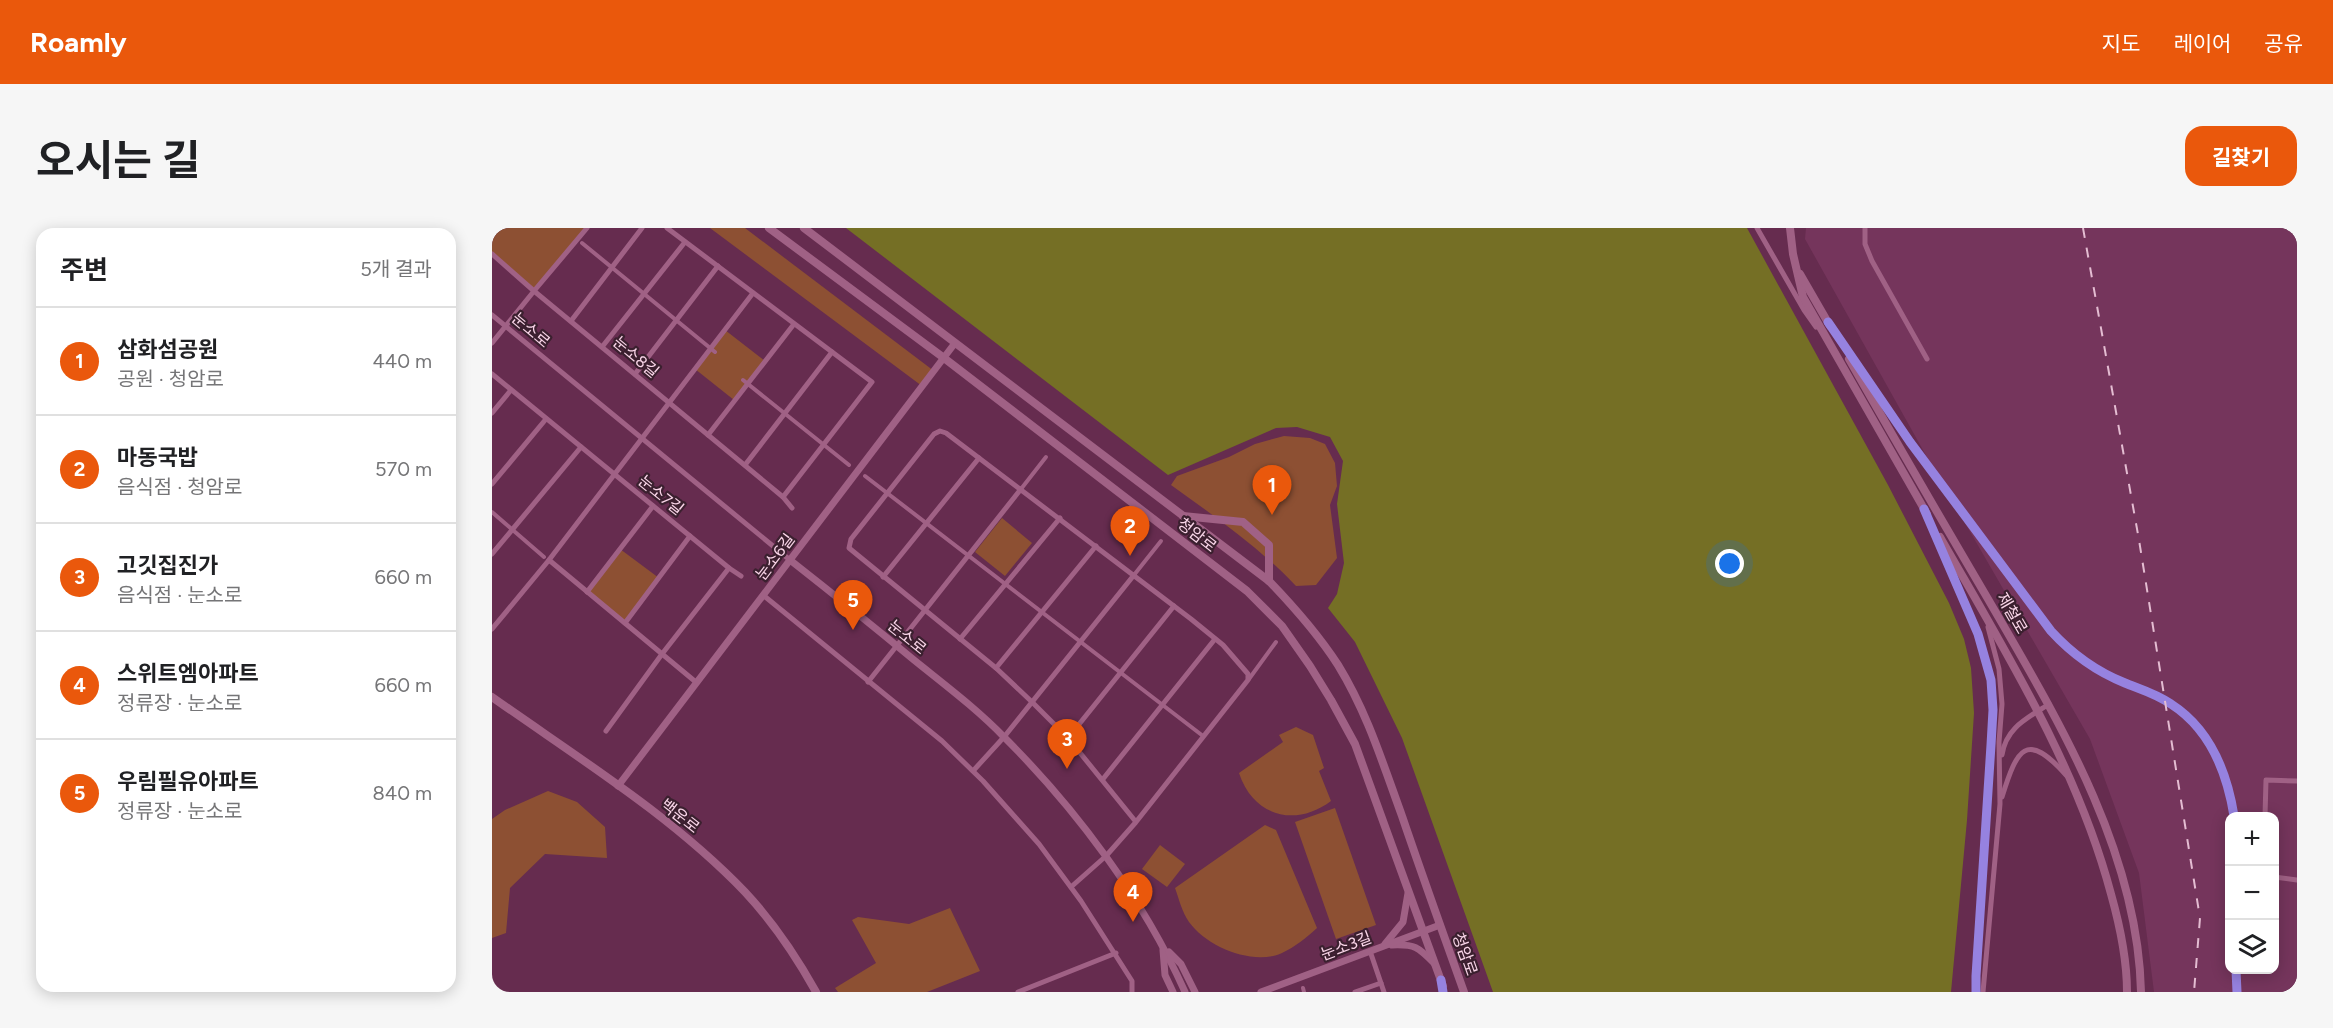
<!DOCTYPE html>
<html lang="ko">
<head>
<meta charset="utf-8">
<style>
	:root { --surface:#fff; --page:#f6f6f6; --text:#202124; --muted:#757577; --line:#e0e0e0; --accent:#ea580c }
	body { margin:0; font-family:Figtree,"Noto Sans KR",sans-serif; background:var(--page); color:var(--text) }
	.controls { position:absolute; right:18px; bottom:18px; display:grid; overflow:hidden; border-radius:12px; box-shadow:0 3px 15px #0003 }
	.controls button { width:54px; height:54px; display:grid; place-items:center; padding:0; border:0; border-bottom:2px solid var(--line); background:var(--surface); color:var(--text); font:30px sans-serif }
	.you { position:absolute; left:1238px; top:336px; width:21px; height:21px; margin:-15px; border:4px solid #fff; border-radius:50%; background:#1a73e8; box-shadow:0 0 0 9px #1a73e833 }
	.badge { display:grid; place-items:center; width:39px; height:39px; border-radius:50%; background:var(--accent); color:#fff; font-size:20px; font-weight:700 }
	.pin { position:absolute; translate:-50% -50px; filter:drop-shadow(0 2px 3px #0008) }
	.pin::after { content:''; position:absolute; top:32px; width:21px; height:18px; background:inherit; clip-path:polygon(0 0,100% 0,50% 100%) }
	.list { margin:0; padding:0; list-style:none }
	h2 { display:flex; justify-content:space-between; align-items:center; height:78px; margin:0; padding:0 24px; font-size:26px }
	h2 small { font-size:20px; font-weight:400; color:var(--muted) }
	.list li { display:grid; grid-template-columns:39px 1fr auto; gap:18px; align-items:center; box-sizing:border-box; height:108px; padding:0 24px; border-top:2px solid var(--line) }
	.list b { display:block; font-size:22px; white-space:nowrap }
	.list p { margin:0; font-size:20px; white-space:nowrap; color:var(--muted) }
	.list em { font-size:20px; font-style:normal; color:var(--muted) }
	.icon { flex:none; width:33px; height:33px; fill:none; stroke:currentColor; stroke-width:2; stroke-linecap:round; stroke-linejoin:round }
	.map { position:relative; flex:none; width:1805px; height:764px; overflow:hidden; border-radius:18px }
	header { display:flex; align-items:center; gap:36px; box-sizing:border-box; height:84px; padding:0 30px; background:var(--accent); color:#fff }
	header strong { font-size:28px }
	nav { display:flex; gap:33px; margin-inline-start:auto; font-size:21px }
	.intro { display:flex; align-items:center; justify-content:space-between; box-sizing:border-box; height:144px; padding:0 36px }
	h1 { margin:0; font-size:42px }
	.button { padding:15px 27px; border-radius:18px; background:var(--accent); color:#fff; font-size:21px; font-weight:700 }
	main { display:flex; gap:36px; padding:0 36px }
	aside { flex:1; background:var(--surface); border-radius:18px; box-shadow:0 3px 15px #0003 }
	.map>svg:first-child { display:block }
	.built { fill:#75355c; fill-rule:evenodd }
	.green { fill:#8d5033 }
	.water { fill:#756f25 }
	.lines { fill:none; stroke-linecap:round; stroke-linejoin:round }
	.pedestrian { stroke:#a06185; stroke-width:4 }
	.minor { stroke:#a06185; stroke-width:5 }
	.tertiary { stroke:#a06185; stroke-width:7 }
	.secondary { stroke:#a06185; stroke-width:8 }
	.trunk { stroke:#9682e0; stroke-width:9 }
	.rail { stroke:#e4bdd2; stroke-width:2; stroke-dasharray:10 10; stroke-linecap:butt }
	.labels { text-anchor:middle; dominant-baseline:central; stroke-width:4.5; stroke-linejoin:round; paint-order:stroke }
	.street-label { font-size:16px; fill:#fad6e9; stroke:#3b202f }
</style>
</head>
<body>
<header>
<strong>Roamly</strong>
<nav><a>지도</a><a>레이어</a><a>공유</a></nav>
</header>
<div class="intro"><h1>오시는 길</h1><a class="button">길찾기</a></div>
<main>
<aside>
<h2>주변<small>5개 결과</small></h2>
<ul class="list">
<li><span class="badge">1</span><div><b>삼화섬공원</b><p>공원 · 청암로</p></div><em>440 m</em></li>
<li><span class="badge">2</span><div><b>마동국밥</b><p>음식점 · 청암로</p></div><em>570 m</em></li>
<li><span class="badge">3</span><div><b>고깃집진가</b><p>음식점 · 눈소로</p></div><em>660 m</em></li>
<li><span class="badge">4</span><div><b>스위트엠아파트</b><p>정류장 · 눈소로</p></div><em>660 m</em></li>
<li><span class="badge">5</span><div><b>우림필유아파트</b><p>정류장 · 눈소로</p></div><em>840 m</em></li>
</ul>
</aside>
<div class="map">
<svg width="1805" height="764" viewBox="0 0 1805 764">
	<rect width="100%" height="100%" fill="#662c4f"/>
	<path class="built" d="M1314 0H1805V764H1662L1647 645 1598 511 1436 231 1313 11ZM1738 588H1782V742H1738Z"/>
	<g class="green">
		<polygon points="0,0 95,0 42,63 0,26"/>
		<polygon points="218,0 253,0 442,143 430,158"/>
		<polygon points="233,102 273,133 242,172 203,141"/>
		<path d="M792 208 818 210 833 216 843 235 845 258 838 277 845 330 824 357 804 358C767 319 722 288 679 257L685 248 737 229 763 216Z"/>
		<polygon points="510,290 540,315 513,348 483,324"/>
		<polygon points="128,321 167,350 133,395 95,364"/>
		<path d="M804 499 821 507 832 540 827 543 839 573C803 600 761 588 747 545L791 514 787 507Z"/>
		<polygon points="56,563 85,574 113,599 115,630 53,626 18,660 14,705 0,710 0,591 13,582"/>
		<polygon points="843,580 884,697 844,711 803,594"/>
		<path d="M773 597 784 602 825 700C814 710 803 719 790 725 761 738 715 719 697 694 690 684 687 671 683 660Z"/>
		<polygon points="668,617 693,636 675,659 650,641"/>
		<polygon points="458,680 488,743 435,764 346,764 343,760 384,735 360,692 366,689 417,696"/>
	</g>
	<polygon class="water" points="354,0 1255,0 1396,257 1457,375 1472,411 1479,440 1482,485 1475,592 1459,764 1001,764 910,510 863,414 836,380 845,366 852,335 845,276 851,233 838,209 805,199 784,200 676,247"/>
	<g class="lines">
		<g class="pedestrian">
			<polyline points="90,15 223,124"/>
			<polyline points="251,152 357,237"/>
			<polyline points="373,248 711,508"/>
			<polyline points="529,261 554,229"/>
			<polyline points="0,284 52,329"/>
			<polyline points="642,347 669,313"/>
			<polyline points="757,451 784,414"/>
			<polyline points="811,760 812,764"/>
		</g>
		<g class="minor">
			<polyline points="95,0 42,63 291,269 300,280"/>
			<polyline points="175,0 380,154 291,269"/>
			<polyline points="1265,0 1312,82 1324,99"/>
			<polyline points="1373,0 1373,16 1380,33 1435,131"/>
			<polyline points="0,26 42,63 0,115"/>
			<polyline points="0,87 298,332"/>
			<polyline points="79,93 150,0"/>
			<polyline points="110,119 193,14"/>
			<polyline points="0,146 237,340 170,426 114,503"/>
			<polyline points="143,146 226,38"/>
			<polyline points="0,185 19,162"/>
			<polyline points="216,207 302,96"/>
			<polyline points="253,237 340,124"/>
			<polyline points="0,256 54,191"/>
			<polyline points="0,326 89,219"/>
			<polyline points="57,332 261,65"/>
			<polyline points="237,340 249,348"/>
			<polyline points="391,349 487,230"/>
			<polyline points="95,364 161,278"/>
			<polyline points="271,367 450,513 491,553 547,616 589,673 640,753 640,764"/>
			<polyline points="133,395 198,308"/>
			<polyline points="0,401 57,332 205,455"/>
			<polyline points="468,411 568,290"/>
			<polyline points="504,440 604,318"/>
			<polyline points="376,454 529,261"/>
			<polyline points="576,510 682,378"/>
			<path d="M1510 527C1514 499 1536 490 1557 476"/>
			<polyline points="481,543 512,509 642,347"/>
			<polyline points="611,551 723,411"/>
			<path d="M1510 569C1525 521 1534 502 1574 547"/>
			<polyline points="1773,588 1774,552 1805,553"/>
			<polyline points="1782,649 1805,652"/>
			<polyline points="579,659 614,628 644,594 756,452 756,446 731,417 699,391 454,205 448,203 442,206 359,311 357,320 504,440 540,474 576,510 644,594"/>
			<polyline points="878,723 892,764"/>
			<polyline points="526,764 624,725"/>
			<polyline points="863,764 889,755"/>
			<polyline points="1491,764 1508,576 1507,514 1510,476 1507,441 1496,399"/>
		</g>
		<g class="tertiary">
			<path d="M298 332C340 365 381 398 422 432 453 457 485 481 512 509 584 581 651 670 693 764"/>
			<polyline points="126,558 463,115"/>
			<polyline points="893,716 911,694 916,665"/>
			<path d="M900 717C923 716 926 719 942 735"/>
			<polyline points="671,722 673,747 681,764"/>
			<polyline points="677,724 689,736 703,764"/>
			<polyline points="769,764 948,697"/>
		</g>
		<g class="secondary">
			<polyline points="277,0 452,130 755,363 790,398 818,438 839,472 863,516 951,758"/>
			<path d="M312 0 777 353C802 379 826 406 846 437 875 484 891 536 910 588 930 647 951 705 972 764"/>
			<polyline points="1298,0 1301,26 1311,69 1435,286"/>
			<polyline points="1308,46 1338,98"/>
			<path d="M1357 131C1403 212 1449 291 1496 371 1565 490 1646 622 1649 764"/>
			<polyline points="691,288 751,294 777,317 777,353"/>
			<path d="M1448 309C1513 423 1585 538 1619 666 1628 698 1635 730 1635 764"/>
			<path d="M0 469C86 530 179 587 253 664 281 694 304 728 324 764"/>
		</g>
		<g class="trunk">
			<path d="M1336 94 1418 214 1559 403C1580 426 1603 443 1633 455 1648 461 1665 466 1679 476 1718 501 1735 544 1742 588"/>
			<polyline points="1432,281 1486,406 1499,452 1501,482 1499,517 1484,748 1484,764"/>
			<polyline points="1744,742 1745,764"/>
			<polyline points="949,752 951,764"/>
		</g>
		<polyline class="rail" points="1591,0 1647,312 1708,690 1702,764"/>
	</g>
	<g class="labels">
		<g class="street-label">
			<text transform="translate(39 102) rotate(40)">눈소로</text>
			<text transform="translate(144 129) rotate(40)">눈소8길</text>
			<text transform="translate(169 267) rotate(39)">눈소7길</text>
			<text transform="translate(705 307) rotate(38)">청암로</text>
			<text transform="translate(283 329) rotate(-53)">눈소6길</text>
			<text transform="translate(1520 385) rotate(60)">제철로</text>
			<text transform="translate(415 409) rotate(39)">눈소로</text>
			<text transform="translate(188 588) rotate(38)">백운로</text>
			<text transform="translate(854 718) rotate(-21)">눈소3길</text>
			<text transform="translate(973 726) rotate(70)">청암로</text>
		</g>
	</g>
</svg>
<div class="controls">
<button>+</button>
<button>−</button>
<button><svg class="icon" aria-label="layers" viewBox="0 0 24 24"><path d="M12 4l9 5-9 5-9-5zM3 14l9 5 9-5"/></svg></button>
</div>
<div class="you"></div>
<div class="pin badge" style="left:780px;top:287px">1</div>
<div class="pin badge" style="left:638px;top:328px">2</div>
<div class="pin badge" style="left:575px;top:541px">3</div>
<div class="pin badge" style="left:641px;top:694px">4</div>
<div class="pin badge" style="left:361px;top:402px">5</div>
</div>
</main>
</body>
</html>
